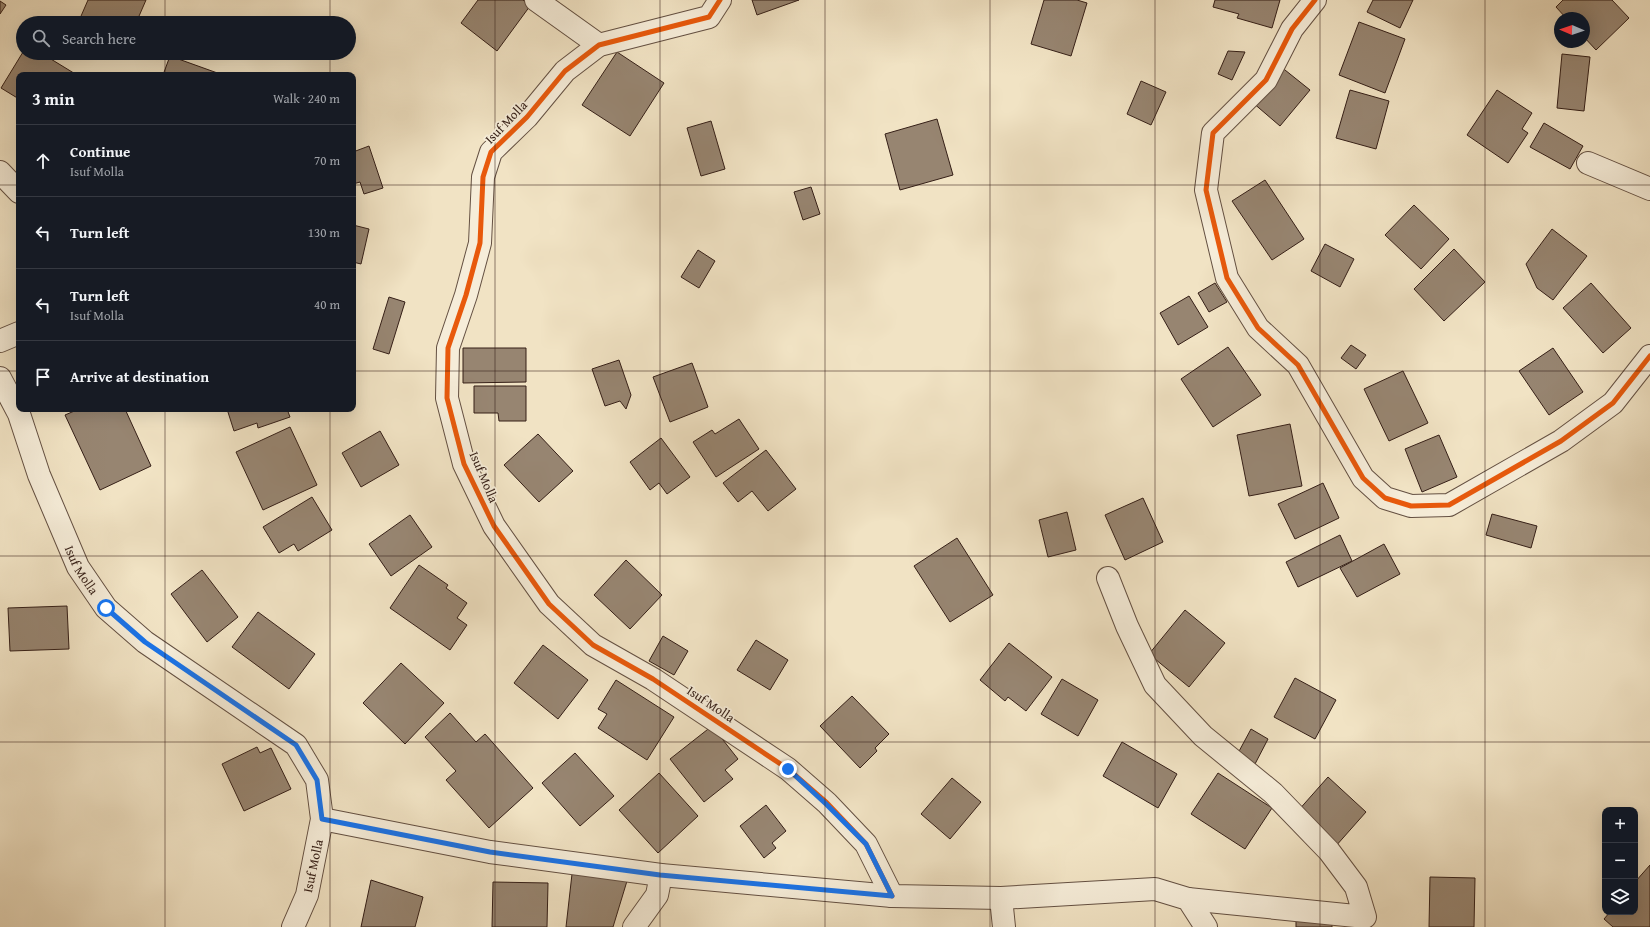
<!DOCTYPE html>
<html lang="en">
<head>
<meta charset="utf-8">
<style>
	:root { --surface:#171b24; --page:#242831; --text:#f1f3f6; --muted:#9ea1a6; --line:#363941 }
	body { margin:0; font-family:"Gentium Book Plus",serif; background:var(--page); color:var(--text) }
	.controls { position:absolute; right:12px; bottom:12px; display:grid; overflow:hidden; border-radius:8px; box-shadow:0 4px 16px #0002 }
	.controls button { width:36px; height:36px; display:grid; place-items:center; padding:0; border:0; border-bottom:1px solid var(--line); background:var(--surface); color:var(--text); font:20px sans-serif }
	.compass { position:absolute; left:1554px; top:12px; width:36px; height:36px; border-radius:50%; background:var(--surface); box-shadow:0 4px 16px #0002; rotate:272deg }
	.stop { position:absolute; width:12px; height:12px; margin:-9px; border:3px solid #1a73e8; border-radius:50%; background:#fff }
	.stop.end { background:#1a73e8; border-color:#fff; box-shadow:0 1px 4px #0008 }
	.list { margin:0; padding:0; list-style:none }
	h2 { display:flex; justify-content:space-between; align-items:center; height:52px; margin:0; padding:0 16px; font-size:17px }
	h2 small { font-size:13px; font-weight:400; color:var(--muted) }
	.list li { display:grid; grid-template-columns:26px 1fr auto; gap:12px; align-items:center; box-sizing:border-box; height:72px; padding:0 16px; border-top:1px solid var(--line) }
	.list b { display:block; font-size:15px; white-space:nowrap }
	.list p { margin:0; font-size:13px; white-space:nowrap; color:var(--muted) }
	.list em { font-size:13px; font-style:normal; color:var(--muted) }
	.icon { flex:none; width:22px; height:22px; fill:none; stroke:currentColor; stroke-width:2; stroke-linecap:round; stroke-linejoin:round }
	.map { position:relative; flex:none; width:1650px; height:927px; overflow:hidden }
	.search { position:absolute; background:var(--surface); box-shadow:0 4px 16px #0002; left:16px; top:16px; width:340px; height:44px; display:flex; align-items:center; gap:10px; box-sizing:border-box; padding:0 14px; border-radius:22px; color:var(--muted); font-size:15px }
	.panel { position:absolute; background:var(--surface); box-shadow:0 4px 16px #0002; left:16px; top:72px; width:340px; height:340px; border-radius:8px }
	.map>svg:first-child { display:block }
	.building { fill:#978571; stroke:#351f17 }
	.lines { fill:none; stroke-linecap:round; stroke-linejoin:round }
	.minor-casing { stroke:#645042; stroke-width:24 }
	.minor { stroke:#f6edd9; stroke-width:22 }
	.cycleway-casing { stroke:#f6edd9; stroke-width:8 }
	.cycleway { stroke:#e8590c; stroke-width:5 }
	.route { stroke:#1a73e8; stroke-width:5 }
	.grid { fill:none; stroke:#351f17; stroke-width:1; stroke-opacity:0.55 }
	.labels { text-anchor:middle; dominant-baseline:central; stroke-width:3.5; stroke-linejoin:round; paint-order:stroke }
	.street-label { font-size:13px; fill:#351f17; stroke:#f6edd9 }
</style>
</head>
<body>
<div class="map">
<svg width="1650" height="927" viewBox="0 0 1650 927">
	<rect width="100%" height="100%" fill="#f1e3c4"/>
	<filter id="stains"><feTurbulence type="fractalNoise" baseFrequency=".005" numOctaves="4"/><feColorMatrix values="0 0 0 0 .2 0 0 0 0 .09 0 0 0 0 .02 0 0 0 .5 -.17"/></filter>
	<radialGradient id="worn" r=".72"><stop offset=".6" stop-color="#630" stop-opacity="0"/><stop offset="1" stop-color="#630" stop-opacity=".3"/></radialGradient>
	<g class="building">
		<polygon points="88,0 146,0 136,23 78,23"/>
		<polygon points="478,0 523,0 530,6 497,51 461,23"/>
		<polygon points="752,0 799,0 757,15"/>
		<polygon points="1044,0 1077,0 1087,3 1071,56 1031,44"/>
		<polygon points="1215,0 1280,0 1272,28 1237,18 1239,14 1213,7"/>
		<polygon points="1373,0 1413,0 1400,28 1367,12"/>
		<polygon points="1563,0 1612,0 1629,18 1596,50 1584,37 1584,18 1566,18 1556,7"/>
		<polygon points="0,1 6,5 0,14"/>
		<polygon points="1359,22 1405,39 1385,93 1339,75"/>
		<polygon points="1228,51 1245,52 1232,80 1218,74"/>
		<polygon points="23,52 41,53 77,75 19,75 19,99 1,88"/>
		<polygon points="617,52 664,83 630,136 582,105"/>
		<polygon points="1562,54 1590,57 1584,111 1557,108"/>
		<polygon points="170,56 223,75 163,75"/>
		<polygon points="1280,66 1310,90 1280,126 1252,102"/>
		<polygon points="1141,81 1166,92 1151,125 1127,114"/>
		<polygon points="1350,90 1389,101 1376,149 1336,138"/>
		<polygon points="1497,90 1532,113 1522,129 1528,133 1508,163 1467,135"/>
		<polygon points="937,119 953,175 900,190 885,134"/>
		<polygon points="711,121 725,169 701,176 687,128"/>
		<polygon points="1544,123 1583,146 1570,169 1530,147"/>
		<polygon points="369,146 383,188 364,194 360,182 353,184 353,152"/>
		<polygon points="1265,180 1304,239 1272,260 1232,201"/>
		<polygon points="811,187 820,214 803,220 794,192"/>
		<polygon points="1414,205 1449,239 1421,269 1385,235"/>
		<polygon points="353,225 369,229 361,264 353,262"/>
		<polygon points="1552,229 1587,256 1553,300 1537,288 1526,264"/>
		<polygon points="1325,244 1354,259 1340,287 1311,271"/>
		<polygon points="1454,249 1485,282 1444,321 1414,289"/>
		<polygon points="698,250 715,261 699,288 681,277"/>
		<polygon points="1215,283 1227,302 1209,312 1198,293"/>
		<polygon points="1591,283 1631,328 1603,353 1563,308"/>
		<polygon points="1189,296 1208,327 1178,345 1160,313"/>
		<polygon points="389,297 405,302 389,354 373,349"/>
		<polygon points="1351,345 1366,355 1356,369 1341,358"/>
		<polygon points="1228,347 1261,395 1213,427 1181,379"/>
		<polygon points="463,348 526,348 526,382 463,383"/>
		<polygon points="1553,348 1583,392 1549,415 1519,371"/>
		<polygon points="619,360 631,395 626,409 620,401 605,406 592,369"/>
		<polygon points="692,363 708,407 670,422 653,377"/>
		<polygon points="1403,371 1428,423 1389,441 1364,389"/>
		<polygon points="474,386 526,386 526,421 499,421 498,413 474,413"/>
		<polygon points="79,409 125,409 151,466 100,490 65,415"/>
		<polygon points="227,409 287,409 290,417 258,428 257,423 234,431"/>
		<polygon points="739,419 759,449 716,477 693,442 712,430 715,434"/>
		<polygon points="1290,424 1302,486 1249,496 1237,435"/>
		<polygon points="290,427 317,485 263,510 236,452"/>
		<polygon points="380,431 399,465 361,487 342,453"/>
		<polygon points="538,434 573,471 539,502 504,465"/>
		<polygon points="1439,435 1457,477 1422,492 1405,449"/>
		<polygon points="661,438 690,477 667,494 659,483 650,490 630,462"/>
		<polygon points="766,450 796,489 768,511 752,491 738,502 723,483"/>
		<polygon points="1323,483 1339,518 1295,539 1278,504"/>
		<polygon points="312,497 332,530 298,551 294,544 279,553 263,527"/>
		<polygon points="1143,498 1163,542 1125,560 1105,515"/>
		<polygon points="1067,512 1076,550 1048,557 1039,520"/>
		<polygon points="1492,514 1537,526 1531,548 1486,535"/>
		<polygon points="410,515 432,547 391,576 369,544"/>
		<polygon points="1340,535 1352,561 1298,587 1286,562"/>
		<polygon points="957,538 993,595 950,622 914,566"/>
		<polygon points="1384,544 1400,574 1357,597 1340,568"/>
		<polygon points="626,560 662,595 630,629 594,595"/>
		<polygon points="419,565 448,585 446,588 467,603 457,618 467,625 450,650 390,608"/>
		<polygon points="202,570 238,617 207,642 171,594"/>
		<polygon points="67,606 69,649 10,651 8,608"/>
		<polygon points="1185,610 1225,643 1189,687 1149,654"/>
		<polygon points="258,612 315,654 289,689 232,647"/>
		<polygon points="663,636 688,651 674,675 649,661"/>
		<polygon points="756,640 788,660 770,690 737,670"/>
		<polygon points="1009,643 1052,677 1026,711 1008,697 1005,701 980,680"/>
		<polygon points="543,645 588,680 558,719 514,683"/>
		<polygon points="401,663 444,703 405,744 363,703"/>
		<polygon points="1295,678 1336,700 1315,739 1274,717"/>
		<polygon points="1062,679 1098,700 1078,736 1041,714"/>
		<polygon points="616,680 674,717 647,760 598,728 607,714 598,709"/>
		<polygon points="852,696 889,734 875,748 877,751 860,768 820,726"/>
		<polygon points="450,713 476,742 485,734 533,788 489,828 446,780 456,771 425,737"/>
		<polygon points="712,726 738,759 725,770 733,779 704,802 670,759"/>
		<polygon points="1251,729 1268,739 1255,764 1237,755"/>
		<polygon points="1122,742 1177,774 1158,808 1103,776"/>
		<polygon points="257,747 260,753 271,748 291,789 244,811 222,764"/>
		<polygon points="575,753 614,796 580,826 542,783"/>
		<polygon points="659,773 698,816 658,853 619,810"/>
		<polygon points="1218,773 1272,808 1245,849 1191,814"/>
		<polygon points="1328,777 1366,812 1335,847 1297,812"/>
		<polygon points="952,778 981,802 950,839 921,814"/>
		<polygon points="766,805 786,831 772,843 776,848 764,858 740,826"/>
		<polygon points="1650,865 1650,927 1613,927 1604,919 1610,912 1635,912 1635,882"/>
		<polygon points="572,874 627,881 613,927 566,927"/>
		<polygon points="1430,877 1475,878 1474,927 1429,927"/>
		<polygon points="371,880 423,897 415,927 361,927"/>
		<polygon points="493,882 548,883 547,927 492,927"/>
		<rect x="1296" y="917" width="36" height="10"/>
	</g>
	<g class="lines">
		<defs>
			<g id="minor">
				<polyline points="536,0 599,45"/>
				<polyline points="720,0 709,17 599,45 565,71 527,117 491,152 483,177 480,243 466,295 448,348 447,398 464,464 494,526 549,604 593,645 653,679 788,769 827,803 866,844 892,896"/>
				<polyline points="1315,0 1292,29 1266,80 1213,133 1206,190 1227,278 1258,328 1298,365 1363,478 1385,498 1411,506 1449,505 1561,441 1613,403 1650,356"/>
				<polyline points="1588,163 1650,189"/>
				<polyline points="0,172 19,192"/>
				<polyline points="0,341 19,333"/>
				<path id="s1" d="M0 378 19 414 39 475 78 567 106 608 145 642 296 745 317 780 322 819 307 895 293 927"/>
				<polyline points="1108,578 1127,626 1155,685 1203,736 1273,793 1329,851 1356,887 1365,917 1188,899"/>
				<polyline points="322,819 490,852 661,875 892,896 1001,898 1155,889 1188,899 1206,927"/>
				<polyline points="1001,898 1004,927"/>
				<polyline points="634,927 657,895 661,875"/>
			</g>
		</defs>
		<use href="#minor" class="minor-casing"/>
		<use href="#minor" class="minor"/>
		<defs>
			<g id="cycleway">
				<polyline points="720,0 709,17 599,45 565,71 527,117 491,152 483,177 480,243 466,295 448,348 447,398 464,464 494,526 549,604 593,645 653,679 788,769 827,803 866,844 892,896"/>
				<polyline points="1315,0 1292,29 1266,80 1213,133 1206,190 1227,278 1258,328 1298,365 1363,478 1385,498 1411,506 1449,505 1561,441 1613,403 1650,356"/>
			</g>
		</defs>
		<use href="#cycleway" class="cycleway-casing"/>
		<use href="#cycleway" class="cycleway"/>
	</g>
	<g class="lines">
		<polyline class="route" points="106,608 145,642 296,745 317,780 322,819 490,852 660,875 892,896 866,844 826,804 788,769"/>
	</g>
	<path class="grid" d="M165 0V23M330 0V23M495 0V927M660 0V927M825 0V927M990 0V927M1155 0V927M1320 0V927M1485 0V927M165 53V75M330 53V75M0 185H19M353 185H1650M0 371H19M353 371H1650M165 409V927M330 409V927M0 556H1650M0 742H1650"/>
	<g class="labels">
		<g class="street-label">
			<text transform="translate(506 122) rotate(-46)">Isuf Molla</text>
			<text transform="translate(484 477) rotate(67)">Isuf Molla</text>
			<text stroke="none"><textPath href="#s1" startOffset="209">Isuf Molla</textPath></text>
			<text transform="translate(711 704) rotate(34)">Isuf Molla</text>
			<text transform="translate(313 866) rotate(-78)">Isuf Molla</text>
		</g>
	</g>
	<rect width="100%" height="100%" filter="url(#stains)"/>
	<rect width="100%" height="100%" fill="url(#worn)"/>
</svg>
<div class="controls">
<button>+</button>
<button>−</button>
<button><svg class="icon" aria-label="layers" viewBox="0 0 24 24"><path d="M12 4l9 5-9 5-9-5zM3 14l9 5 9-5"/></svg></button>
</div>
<svg class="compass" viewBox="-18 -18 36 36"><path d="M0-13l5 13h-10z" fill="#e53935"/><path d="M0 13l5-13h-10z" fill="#9ea1a6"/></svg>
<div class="stop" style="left:106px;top:608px"></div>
<div class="stop end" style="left:788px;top:769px"></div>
<div class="search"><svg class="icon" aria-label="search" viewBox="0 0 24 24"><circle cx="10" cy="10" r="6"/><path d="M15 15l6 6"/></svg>Search here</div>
<section class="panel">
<h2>3 min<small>Walk · 240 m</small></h2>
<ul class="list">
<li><svg class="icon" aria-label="ahead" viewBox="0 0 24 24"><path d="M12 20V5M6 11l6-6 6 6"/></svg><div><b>Continue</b><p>Isuf Molla</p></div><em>70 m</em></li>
<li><svg class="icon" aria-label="left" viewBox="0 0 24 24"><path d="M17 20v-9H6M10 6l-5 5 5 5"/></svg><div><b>Turn left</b></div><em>130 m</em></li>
<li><svg class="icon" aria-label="left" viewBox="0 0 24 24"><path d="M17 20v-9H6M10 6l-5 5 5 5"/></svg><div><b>Turn left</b><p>Isuf Molla</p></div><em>40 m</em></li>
<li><svg class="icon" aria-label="arrive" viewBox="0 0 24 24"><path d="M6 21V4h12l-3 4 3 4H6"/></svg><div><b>Arrive at destination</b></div></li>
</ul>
</section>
</div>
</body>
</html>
